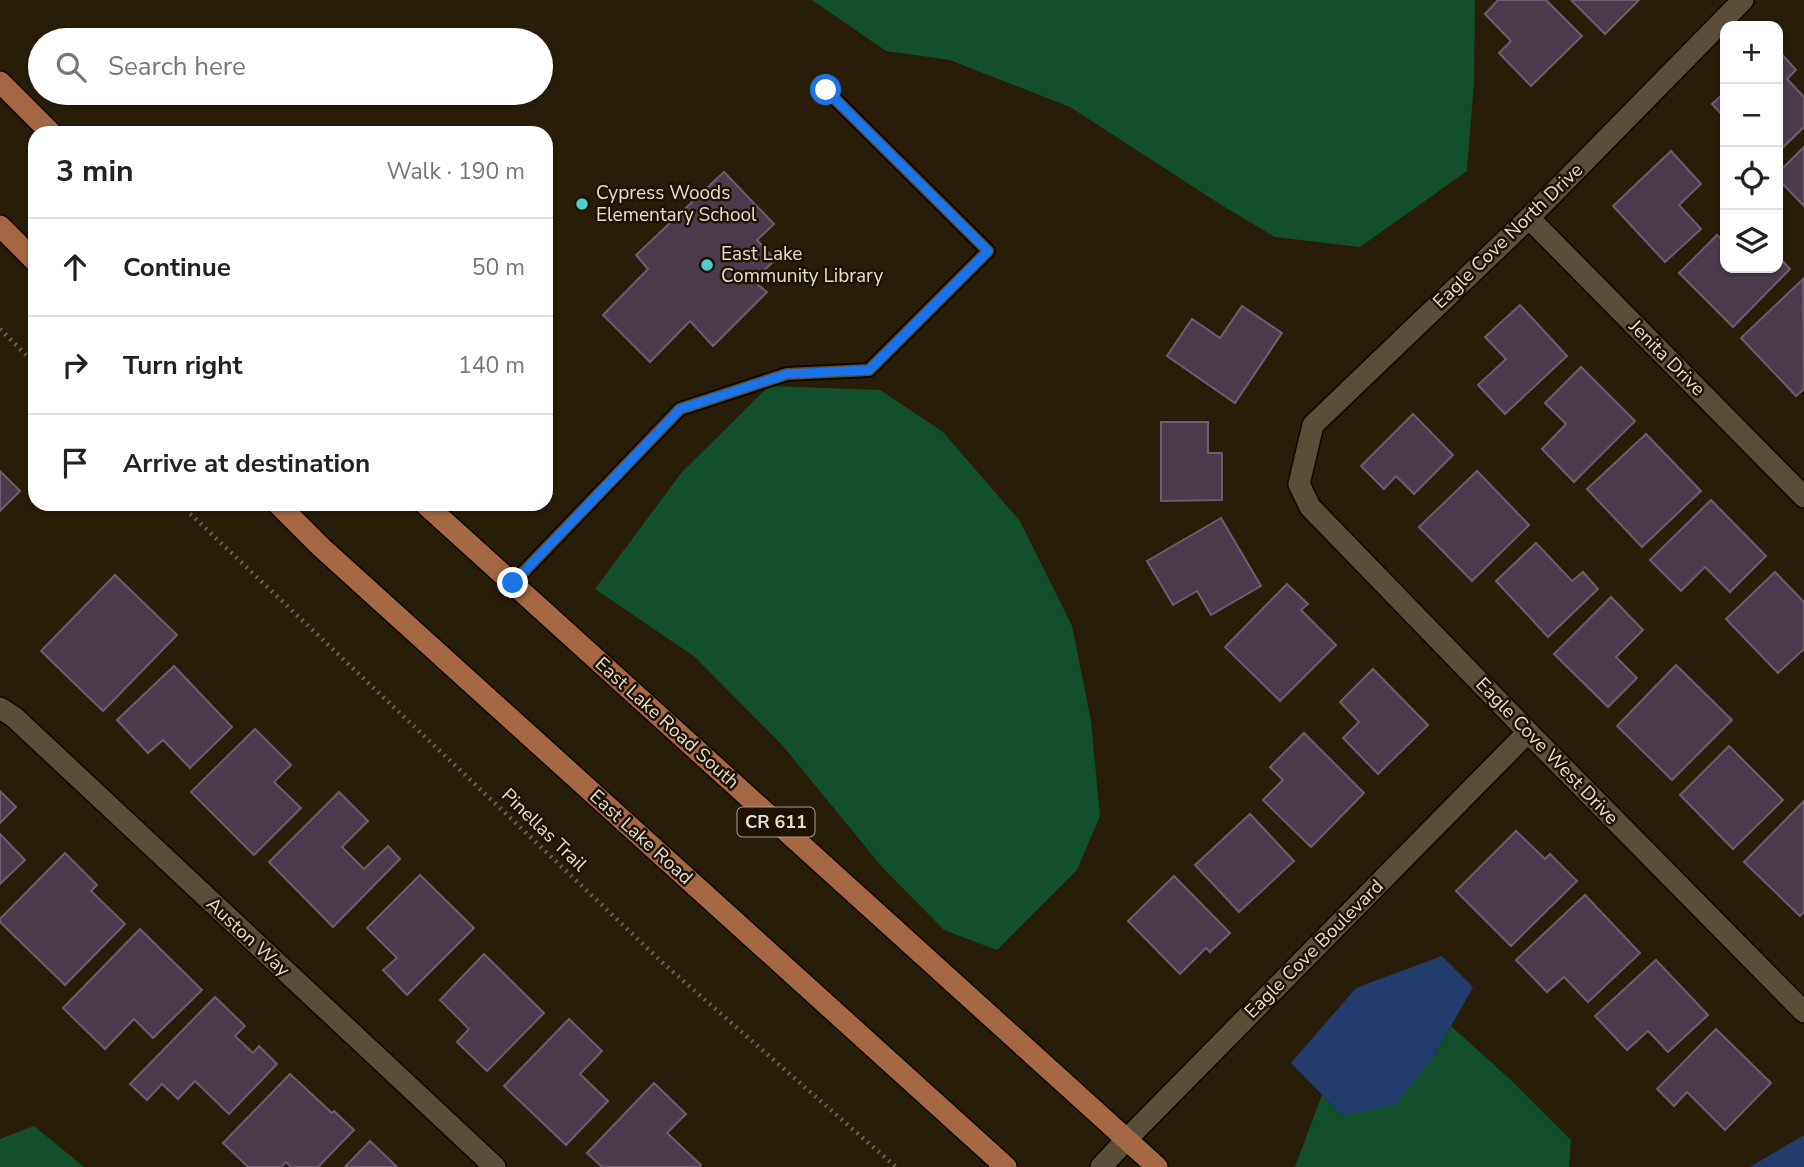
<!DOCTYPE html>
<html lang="en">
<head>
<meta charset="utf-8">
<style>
	:root { --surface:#fff; --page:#f6f6f6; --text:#222; --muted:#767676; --line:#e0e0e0 }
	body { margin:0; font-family:"Nunito Sans",sans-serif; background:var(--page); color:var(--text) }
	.controls { position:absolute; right:21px; top:21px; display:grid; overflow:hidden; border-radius:14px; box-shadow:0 2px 5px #0004 }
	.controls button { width:63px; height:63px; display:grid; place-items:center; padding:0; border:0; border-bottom:2px solid var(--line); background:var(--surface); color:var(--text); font:35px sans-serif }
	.stop { position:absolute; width:21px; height:21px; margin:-16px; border:5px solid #1a73e8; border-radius:50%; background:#fff }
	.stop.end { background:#1a73e8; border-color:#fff; box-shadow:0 2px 7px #0008 }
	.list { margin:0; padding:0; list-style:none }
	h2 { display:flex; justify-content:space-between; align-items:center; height:91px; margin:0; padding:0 28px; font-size:30px }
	h2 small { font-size:23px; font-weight:400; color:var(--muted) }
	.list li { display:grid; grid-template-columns:46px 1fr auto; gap:21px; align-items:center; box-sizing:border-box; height:98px; padding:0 28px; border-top:2px solid var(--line) }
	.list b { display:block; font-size:26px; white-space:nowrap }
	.list em { font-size:23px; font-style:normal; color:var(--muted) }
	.icon { flex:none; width:38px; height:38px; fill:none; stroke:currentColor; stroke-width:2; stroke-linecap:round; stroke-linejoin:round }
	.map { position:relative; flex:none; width:1804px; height:1167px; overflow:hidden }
	.search { position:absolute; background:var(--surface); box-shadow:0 2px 5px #0004; left:28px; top:28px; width:525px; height:77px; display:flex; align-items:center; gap:18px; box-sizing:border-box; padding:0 24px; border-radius:38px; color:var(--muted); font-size:26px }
	.panel { position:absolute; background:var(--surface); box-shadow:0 2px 5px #0004; left:28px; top:126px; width:525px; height:385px; border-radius:21px }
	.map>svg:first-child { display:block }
	.green { fill:#114e2c }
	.water { fill:#213c6c }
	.building { fill:#4c3b4d; stroke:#6e5d70; stroke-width:2 }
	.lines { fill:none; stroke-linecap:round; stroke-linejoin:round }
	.service-casing { stroke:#100700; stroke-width:16 }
	.minor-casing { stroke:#100700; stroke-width:24 }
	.primary-casing { stroke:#100700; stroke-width:24 }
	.path { stroke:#695f4e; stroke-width:4.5; stroke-dasharray:2 5; stroke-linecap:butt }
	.service { stroke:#5b4e39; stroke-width:12 }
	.minor { stroke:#5b4e39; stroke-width:21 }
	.primary { stroke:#a56843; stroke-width:21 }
	.route { stroke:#1a73e8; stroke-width:9 }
	.poi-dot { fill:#52cdce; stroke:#1e1302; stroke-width:2.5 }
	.labels { text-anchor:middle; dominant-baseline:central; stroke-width:5; stroke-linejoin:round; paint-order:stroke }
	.shield { fill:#1e1302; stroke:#aaa194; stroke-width:2 }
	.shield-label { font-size:18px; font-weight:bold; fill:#e6ded2 }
	.poi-label { font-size:19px; fill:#e6ded2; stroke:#1e1302; text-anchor:start }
	.street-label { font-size:19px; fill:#e6ded2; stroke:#1e1302 }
</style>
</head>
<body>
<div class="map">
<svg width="1804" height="1167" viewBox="0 0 1804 1167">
	<rect width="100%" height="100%" fill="#281d09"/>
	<g class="green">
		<polygon points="812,0 1475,0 1474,81 1467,171 1360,247 1275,237 1223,206 1070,107 950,60 886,51"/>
		<polygon points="769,386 880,390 943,432 1020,521 1072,626 1091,721 1100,816 1077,870 997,950 944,930 882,867 783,746 695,657 595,589 682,472"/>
		<polygon points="1451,1026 1513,1082 1571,1140 1569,1167 1295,1167 1322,1095 1343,1116 1434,1056"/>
		<polygon points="34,1126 84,1167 0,1167 0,1139"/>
	</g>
	<g class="water">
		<polygon points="1442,956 1473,987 1434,1056 1396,1104 1343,1116 1291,1063 1356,988"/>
		<polygon points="1804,1135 1804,1167 1750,1167"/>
	</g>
	<g class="building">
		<polygon points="1498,0 1546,0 1582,36 1531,86 1499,53 1511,41 1485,14"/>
		<polygon points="1571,0 1639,0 1605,34"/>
		<polygon points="1778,50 1796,70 1787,79 1804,97 1804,127 1778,152"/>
		<polygon points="1725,92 1725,118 1712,104"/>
		<polygon points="1804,147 1804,206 1778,179 1778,173"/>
		<polygon points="1671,151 1701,184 1679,205 1701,229 1665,262 1613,206"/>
		<polygon points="724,172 774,224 757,240 775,260 753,281 767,292 713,346 690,321 650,362 603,315 648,269 636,255"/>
		<polygon points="1717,235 1725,243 1725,268 1778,268 1778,256 1790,269 1733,327 1679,273"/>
		<polygon points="1803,279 1804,389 1796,396 1741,338"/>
		<polygon points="1520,305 1567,356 1505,414 1478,385 1506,359 1485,337"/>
		<polygon points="1242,306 1282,333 1235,403 1167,356 1192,319 1220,338"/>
		<polygon points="1581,367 1635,421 1574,482 1542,449 1566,424 1545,403"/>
		<polygon points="1413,414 1453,455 1414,494 1396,476 1384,489 1361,466"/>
		<polygon points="1161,422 1208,422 1208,453 1222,453 1222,500 1161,501"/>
		<polygon points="1646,434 1701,491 1642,547 1587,489"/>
		<polygon points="0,471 20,491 0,511"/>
		<polygon points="1477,471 1529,525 1472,581 1419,527"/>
		<polygon points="1711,500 1766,556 1730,592 1705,567 1681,591 1650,560"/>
		<polygon points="1221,518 1261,586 1211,615 1197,591 1173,605 1147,561"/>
		<polygon points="1536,543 1572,581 1583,572 1598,589 1548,637 1496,581"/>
		<polygon points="1775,572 1804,602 1804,649 1778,673 1726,619"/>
		<polygon points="115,575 177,635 103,711 41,651"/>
		<polygon points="1287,584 1308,604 1301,610 1336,645 1280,701 1225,647"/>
		<polygon points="1611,597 1643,630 1616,657 1637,678 1608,707 1554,654"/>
		<polygon points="1676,665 1732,720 1672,780 1617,726"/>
		<polygon points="174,666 232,727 190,768 163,740 148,753 117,720"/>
		<polygon points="1373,669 1428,725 1378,774 1343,738 1359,722 1340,702"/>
		<polygon points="255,729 291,765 274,782 301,808 254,855 191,792"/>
		<polygon points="1304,733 1364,793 1311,847 1263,800 1283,780 1270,767"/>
		<polygon points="1729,746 1783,800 1733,849 1680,795"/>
		<polygon points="0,791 16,807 0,823"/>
		<polygon points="339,792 368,821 342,847 364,869 388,846 400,859 333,927 269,862"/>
		<polygon points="1804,801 1804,912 1800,916 1744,862"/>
		<polygon points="1250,814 1294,861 1239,912 1195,865"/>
		<polygon points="1516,831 1545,859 1550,854 1577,881 1511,946 1456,891"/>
		<polygon points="0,834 25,860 0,884"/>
		<polygon points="65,853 97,885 91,891 125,924 65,985 0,922 0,919"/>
		<polygon points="420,875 474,928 407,995 383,970 397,958 367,928"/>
		<polygon points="1174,876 1230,933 1210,952 1206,948 1180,974 1128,921"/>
		<polygon points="1585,895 1640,953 1588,1002 1564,977 1547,992 1516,960"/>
		<polygon points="140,929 202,990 153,1038 134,1019 105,1049 63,1008"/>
		<polygon points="484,954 544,1013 487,1071 457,1042 469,1029 440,1000"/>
		<polygon points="1656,960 1708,1015 1668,1052 1648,1031 1627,1050 1595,1016"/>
		<polygon points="215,997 245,1026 235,1036 253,1053 259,1046 277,1064 229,1114 195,1081 178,1099 162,1084 147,1100 130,1084"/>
		<polygon points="569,1019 602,1051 580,1074 608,1101 566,1145 504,1086"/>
		<polygon points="1716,1029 1771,1083 1725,1130 1687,1092 1674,1106 1657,1089"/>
		<polygon points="290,1074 332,1113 334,1111 354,1130 318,1167 291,1167 286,1162 281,1167 248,1167 223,1143"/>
		<polygon points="654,1083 686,1114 667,1133 701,1165 700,1167 602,1167 587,1153"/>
		<polygon points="370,1141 397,1167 345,1167"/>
	</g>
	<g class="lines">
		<defs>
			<polyline id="service" points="513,583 680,409 787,374 869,370 988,251 826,90"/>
			<g id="minor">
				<polyline points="1743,0 1529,218 1313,425 1299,484 1310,507 1528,732 1804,1012"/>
				<polyline points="1529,218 1804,497"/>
				<polyline points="0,708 14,717 495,1167"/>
				<polyline points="1101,1167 1127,1139 1528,732"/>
			</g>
			<g id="primary">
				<polyline points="0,82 51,133"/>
				<polyline points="0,226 35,261"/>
				<polyline points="278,504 321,547 1006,1167"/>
				<polyline points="425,504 1157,1167"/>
			</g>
		</defs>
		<use href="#service" class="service-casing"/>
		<use href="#minor" class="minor-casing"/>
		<use href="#primary" class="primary-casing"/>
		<g class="path">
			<polyline points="0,329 35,364"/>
			<polyline points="180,504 664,964 896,1167"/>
		</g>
		<use href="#service" class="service"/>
		<use href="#minor" class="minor"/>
		<use href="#primary" class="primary"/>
	</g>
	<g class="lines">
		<polyline class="route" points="513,583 680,409 787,374 869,370 988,251 826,90"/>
	</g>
	<g class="poi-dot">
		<circle cx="582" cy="204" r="7"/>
		<circle cx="707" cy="265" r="7"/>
	</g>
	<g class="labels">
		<rect class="shield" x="737.5" y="807.5" width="77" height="29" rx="5"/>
		<g class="shield-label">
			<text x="776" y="822">CR 611</text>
		</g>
		<g class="poi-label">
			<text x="596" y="193">Cypress Woods<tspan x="596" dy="22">Elementary School</tspan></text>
			<text x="721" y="254">East Lake<tspan x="721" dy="22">Community Library</tspan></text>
		</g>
		<g class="street-label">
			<text transform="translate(1508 236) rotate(-44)">Eagle Cove North Drive</text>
			<text transform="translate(1667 358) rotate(45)">Jenita Drive</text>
			<text transform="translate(667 723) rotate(42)">East Lake Road South</text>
			<text transform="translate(1547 751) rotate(46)">Eagle Cove West Drive</text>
			<text transform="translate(544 830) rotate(44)">Pinellas Trail</text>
			<text transform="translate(641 837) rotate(42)">East Lake Road</text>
			<text transform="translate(248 937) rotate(43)">Auston Way</text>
			<text transform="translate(1314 949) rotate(-45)">Eagle Cove Boulevard</text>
		</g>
	</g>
</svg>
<div class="controls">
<button>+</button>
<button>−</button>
<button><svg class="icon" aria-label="locate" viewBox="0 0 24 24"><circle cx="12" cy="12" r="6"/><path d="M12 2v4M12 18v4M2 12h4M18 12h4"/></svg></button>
<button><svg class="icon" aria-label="layers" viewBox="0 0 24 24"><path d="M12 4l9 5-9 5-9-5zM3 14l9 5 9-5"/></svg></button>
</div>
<div class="stop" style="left:826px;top:90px"></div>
<div class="stop end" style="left:513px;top:583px"></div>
<div class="search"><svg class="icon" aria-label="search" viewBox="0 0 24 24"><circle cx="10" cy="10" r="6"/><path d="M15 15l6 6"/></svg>Search here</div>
<section class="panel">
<h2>3 min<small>Walk · 190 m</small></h2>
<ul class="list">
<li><svg class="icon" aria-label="ahead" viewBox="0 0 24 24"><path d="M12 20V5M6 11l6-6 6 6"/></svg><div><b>Continue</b></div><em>50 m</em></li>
<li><svg class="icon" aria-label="right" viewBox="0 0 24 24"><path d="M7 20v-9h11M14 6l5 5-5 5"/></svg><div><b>Turn right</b></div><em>140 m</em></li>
<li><svg class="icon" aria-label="arrive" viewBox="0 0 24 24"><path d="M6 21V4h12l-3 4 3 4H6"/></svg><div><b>Arrive at destination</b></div></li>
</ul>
</section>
</div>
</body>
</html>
